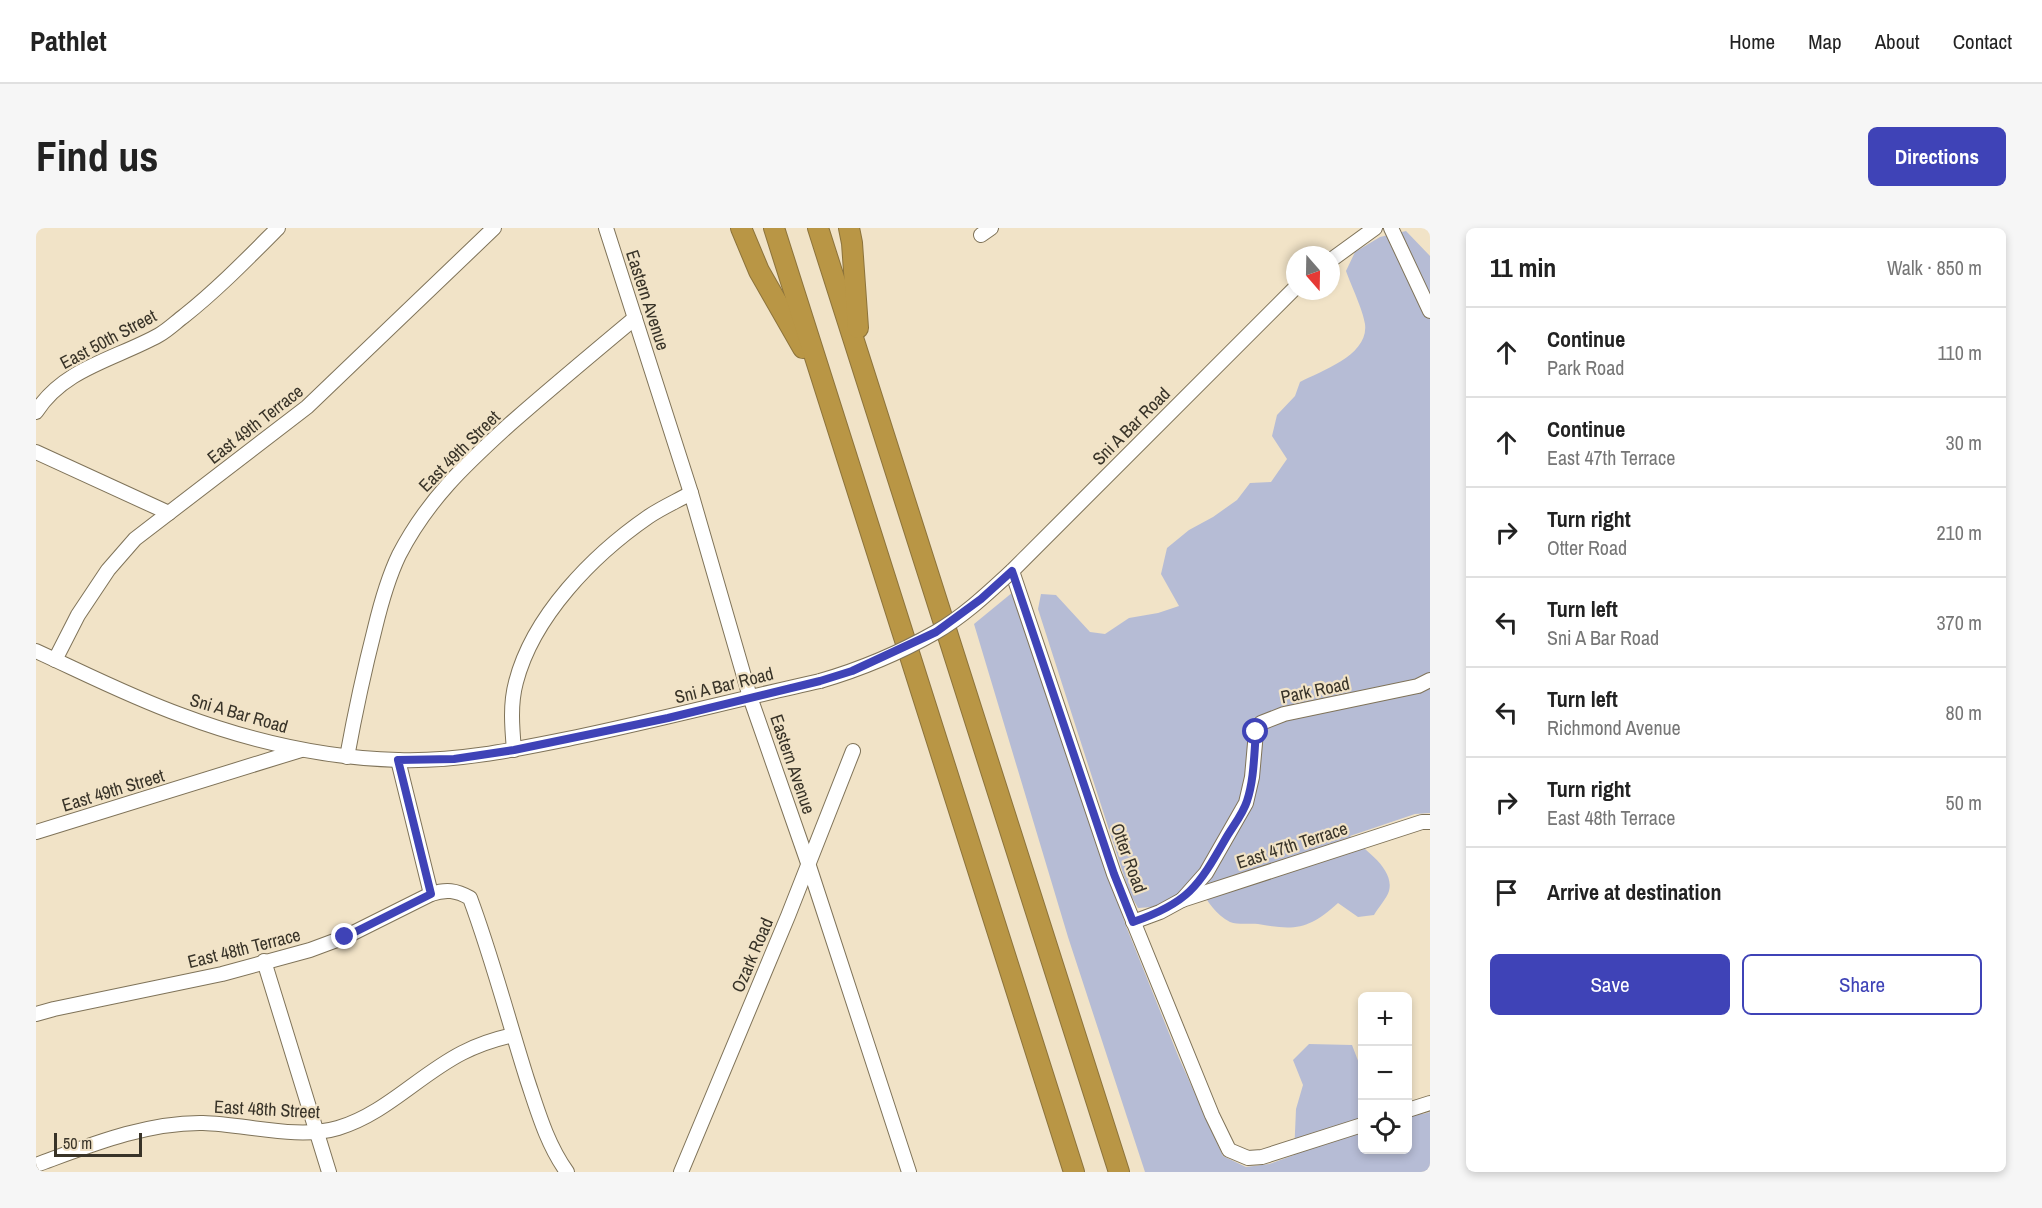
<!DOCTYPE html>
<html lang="en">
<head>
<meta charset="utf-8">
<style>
	:root { --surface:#fff; --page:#f6f6f6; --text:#222; --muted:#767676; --line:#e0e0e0; --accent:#3f43b7 }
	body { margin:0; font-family:"Archivo Narrow",sans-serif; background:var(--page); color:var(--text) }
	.controls { position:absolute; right:18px; bottom:18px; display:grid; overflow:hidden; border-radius:9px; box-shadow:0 3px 9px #0003 }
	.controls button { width:54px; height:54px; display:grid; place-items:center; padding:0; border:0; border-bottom:2px solid var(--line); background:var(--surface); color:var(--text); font:30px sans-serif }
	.compass { position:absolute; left:1250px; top:18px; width:54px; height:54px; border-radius:50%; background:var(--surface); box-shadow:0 3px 9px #0003; rotate:160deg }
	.scale { position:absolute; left:18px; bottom:15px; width:88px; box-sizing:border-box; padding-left:6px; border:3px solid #383328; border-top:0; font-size:16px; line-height:21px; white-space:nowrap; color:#383328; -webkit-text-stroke:4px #f1e3c7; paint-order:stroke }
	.stop { position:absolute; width:18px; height:18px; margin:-14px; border:4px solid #3f43b7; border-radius:50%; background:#fff }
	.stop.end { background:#3f43b7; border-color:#fff; box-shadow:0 2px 6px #0008 }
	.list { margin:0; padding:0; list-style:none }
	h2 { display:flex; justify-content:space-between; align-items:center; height:78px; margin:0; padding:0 24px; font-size:26px }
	h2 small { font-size:20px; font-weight:400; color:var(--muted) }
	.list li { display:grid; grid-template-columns:39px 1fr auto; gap:18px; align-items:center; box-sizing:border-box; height:90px; padding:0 24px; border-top:2px solid var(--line) }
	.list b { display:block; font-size:22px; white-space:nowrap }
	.list p { margin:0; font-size:20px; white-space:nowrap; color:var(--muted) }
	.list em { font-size:20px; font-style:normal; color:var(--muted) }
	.actions { display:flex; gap:12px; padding:18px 24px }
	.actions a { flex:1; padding:14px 0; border:2px solid var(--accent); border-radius:9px; text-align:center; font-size:21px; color:var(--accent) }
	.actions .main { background:var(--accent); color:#fff }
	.icon { flex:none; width:33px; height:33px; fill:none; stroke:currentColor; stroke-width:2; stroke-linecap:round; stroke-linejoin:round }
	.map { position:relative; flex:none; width:1394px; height:944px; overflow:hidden; border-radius:9px }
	header { display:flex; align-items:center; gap:36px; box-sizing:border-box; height:84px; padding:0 30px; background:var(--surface); border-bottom:2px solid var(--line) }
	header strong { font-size:28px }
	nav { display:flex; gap:33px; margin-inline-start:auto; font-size:21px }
	.intro { display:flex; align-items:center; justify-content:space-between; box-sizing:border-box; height:144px; padding:0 36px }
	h1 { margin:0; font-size:42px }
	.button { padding:15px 27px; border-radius:9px; background:var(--accent); color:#fff; font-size:21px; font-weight:700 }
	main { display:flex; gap:36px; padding:0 36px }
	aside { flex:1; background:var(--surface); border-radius:9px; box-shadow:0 3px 9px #0003 }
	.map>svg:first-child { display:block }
	.green { fill:#b6bcd5 }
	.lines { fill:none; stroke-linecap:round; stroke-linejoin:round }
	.minor-casing { stroke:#7f7359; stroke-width:16 }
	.highway-casing { stroke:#8c733b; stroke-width:22 }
	.minor { stroke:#fff; stroke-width:14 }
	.highway { stroke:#b99645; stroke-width:20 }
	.minor-bridge-casing { stroke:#7f7359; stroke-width:16; stroke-linecap:butt }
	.minor-bridge { stroke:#fff; stroke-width:14 }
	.route { stroke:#3f43b7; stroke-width:8 }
	.labels { text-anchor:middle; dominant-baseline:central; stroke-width:4.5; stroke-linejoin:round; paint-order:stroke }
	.street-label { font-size:18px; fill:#383328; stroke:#f1e3c7 }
</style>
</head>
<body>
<header>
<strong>Pathlet</strong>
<nav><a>Home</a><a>Map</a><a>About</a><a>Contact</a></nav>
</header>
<div class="intro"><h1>Find us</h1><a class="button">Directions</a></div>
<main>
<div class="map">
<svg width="1394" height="944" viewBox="0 0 1394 944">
	<rect width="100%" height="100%" fill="#f1e3c7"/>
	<g class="green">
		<path d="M1370 3 1394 28V585L1379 586 1314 608C1327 621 1359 640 1353 663 1351 670 1342 680 1338 687L1322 689 1302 675C1273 701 1260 703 1222 696 1214 695 1202 697 1194 694 1180 687 1171 673 1164 660L1116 679 1102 680 1093 664 1002 381 1005 366 1020 367 1054 404 1069 406 1093 390 1122 385 1143 378 1125 346 1131 320 1153 302 1177 289 1201 272 1214 255 1235 254 1251 231 1236 208 1241 187 1259 168 1264 154C1287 142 1333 127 1329 96 1327 82 1315 57 1310 43L1319 24 1344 9Z"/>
		<polygon points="977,364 1090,698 1143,830 1187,928 1210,939 1233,936 1258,927 1260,881 1267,857 1257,832 1273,816 1316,817 1326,843 1326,922 1372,922 1372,881 1387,886 1394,884 1394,944 1109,944 1032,709 938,396"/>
	</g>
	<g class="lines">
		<defs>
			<g id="minor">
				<polyline points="570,0 655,265 714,469 772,635 873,944"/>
				<polyline points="1355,0 1394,83"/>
				<polyline points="945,7 955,0"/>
				<polyline points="1295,32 1339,0"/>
				<polyline points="1259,60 976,343 1078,646 1176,887 1193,922 1212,930 1226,929 1326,897"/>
				<path d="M0 184C28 140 80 131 123 107 132 102 140 94 148 88 182 61 212 30 242 0"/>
				<polyline points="0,224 133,285"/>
				<path d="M0 423C48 445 95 469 145 487 214 513 288 530 362 532 422 534 482 521 541 509 622 492 703 471 784 453"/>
				<polyline points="19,432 42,387 72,342 99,311 271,179 458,0"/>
				<path d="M478 522C476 499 474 476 480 454 497 388 557 327 612 289 625 280 641 273 655 265"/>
				<path d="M311 529C319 485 328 443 339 400 345 375 352 350 363 327 392 271 429 237 474 196 515 160 557 125 599 90"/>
				<polyline points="362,532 395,666"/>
				<polyline points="0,604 265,522"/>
				<polyline points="1146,672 1170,645 1210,575 1216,549 1220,504 1225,495 1248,486 1382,458 1394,452"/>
				<polyline points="1097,694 1124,684 1146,672 1386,594 1394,594"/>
				<polyline points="228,733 293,944"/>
				<path d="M0 786 18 781 186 746 274 722 309 709 395 666C410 661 420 662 434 670 456 729 472 791 491 851 502 884 511 916 531 944"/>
				<polyline points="1372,882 1394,875"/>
				<path d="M0 937C52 918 110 894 167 895 209 896 262 912 302 900 349 886 383 847 426 825 443 816 459 811 477 807"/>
				<polyline points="645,944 752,688 817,523"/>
			</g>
			<g id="highway">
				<polyline points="705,0 723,43 767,120"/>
				<polyline points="738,0 1038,944"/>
				<polyline points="782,0 1083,944"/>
				<polyline points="813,0 816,15 822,100"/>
			</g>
		</defs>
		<use href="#minor" class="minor-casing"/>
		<use href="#highway" class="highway-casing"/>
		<use href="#minor" class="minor"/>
		<use href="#highway" class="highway"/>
		<defs>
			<path id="minor-bridge" d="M784 453C822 442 865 424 900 404 928 388 952 365 976 343"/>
		</defs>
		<use href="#minor-bridge" class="minor-bridge-casing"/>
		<use href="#minor-bridge" class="minor-bridge"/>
	</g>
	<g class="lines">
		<path class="route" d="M309 709 395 666 362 532 418 531 478 522 632 490 784 453 816 443 900 404 945 371 976 343 1078 646 1097 694C1152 675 1162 659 1190 610 1197 598 1207 586 1211 573 1218 552 1218 527 1220 504"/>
	</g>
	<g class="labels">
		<g class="street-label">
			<text transform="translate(612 72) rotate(72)">Eastern Avenue</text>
			<text transform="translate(72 111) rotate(-28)">East 50th Street</text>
			<text transform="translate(219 196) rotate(-38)">East 49th Terrace</text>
			<text transform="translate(1095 198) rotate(-45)">Sni A Bar Road</text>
			<text transform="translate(423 223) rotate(-45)">East 49th Street</text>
			<text transform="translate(688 457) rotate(-14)">Sni A Bar Road</text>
			<text transform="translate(1279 462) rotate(-12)">Park Road</text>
			<text transform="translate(203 485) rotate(16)">Sni A Bar Road</text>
			<text transform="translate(757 536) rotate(71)">Eastern Avenue</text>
			<text transform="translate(77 562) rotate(-17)">East 49th Street</text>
			<text transform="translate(1256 617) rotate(-18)">East 47th Terrace</text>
			<text transform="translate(1093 630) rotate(70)">Otter Road</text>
			<text transform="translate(208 720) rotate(-14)">East 48th Terrace</text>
			<text transform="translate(716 727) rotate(-67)">Ozark Road</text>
			<text transform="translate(231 881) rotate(3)">East 48th Street</text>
		</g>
	</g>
</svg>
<div class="controls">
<button>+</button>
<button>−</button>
<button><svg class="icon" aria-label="locate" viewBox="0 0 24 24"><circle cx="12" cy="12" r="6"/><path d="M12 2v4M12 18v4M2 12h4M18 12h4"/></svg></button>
</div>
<svg class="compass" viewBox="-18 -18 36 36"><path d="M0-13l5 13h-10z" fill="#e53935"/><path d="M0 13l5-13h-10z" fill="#767676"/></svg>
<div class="scale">50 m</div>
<div class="stop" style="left:1220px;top:504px"></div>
<div class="stop end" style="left:309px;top:709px"></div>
</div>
<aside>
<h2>11 min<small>Walk · 850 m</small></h2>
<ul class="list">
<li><svg class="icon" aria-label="ahead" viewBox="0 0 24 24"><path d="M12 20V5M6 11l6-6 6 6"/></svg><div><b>Continue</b><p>Park Road</p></div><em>110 m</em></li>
<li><svg class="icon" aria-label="ahead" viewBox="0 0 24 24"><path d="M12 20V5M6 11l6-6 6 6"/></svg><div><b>Continue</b><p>East 47th Terrace</p></div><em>30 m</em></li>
<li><svg class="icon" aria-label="right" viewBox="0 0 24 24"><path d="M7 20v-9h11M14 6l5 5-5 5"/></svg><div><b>Turn right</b><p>Otter Road</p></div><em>210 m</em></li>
<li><svg class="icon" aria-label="left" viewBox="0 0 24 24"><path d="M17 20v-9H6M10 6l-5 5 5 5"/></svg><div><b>Turn left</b><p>Sni A Bar Road</p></div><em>370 m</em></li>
<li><svg class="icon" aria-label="left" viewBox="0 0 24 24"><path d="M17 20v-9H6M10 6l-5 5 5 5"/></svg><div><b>Turn left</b><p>Richmond Avenue</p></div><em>80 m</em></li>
<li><svg class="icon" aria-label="right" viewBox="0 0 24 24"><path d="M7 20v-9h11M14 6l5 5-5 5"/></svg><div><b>Turn right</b><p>East 48th Terrace</p></div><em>50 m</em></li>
<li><svg class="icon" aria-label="arrive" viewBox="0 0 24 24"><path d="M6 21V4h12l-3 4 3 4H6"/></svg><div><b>Arrive at destination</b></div></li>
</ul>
<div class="actions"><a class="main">Save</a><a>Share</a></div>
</aside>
</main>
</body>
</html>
